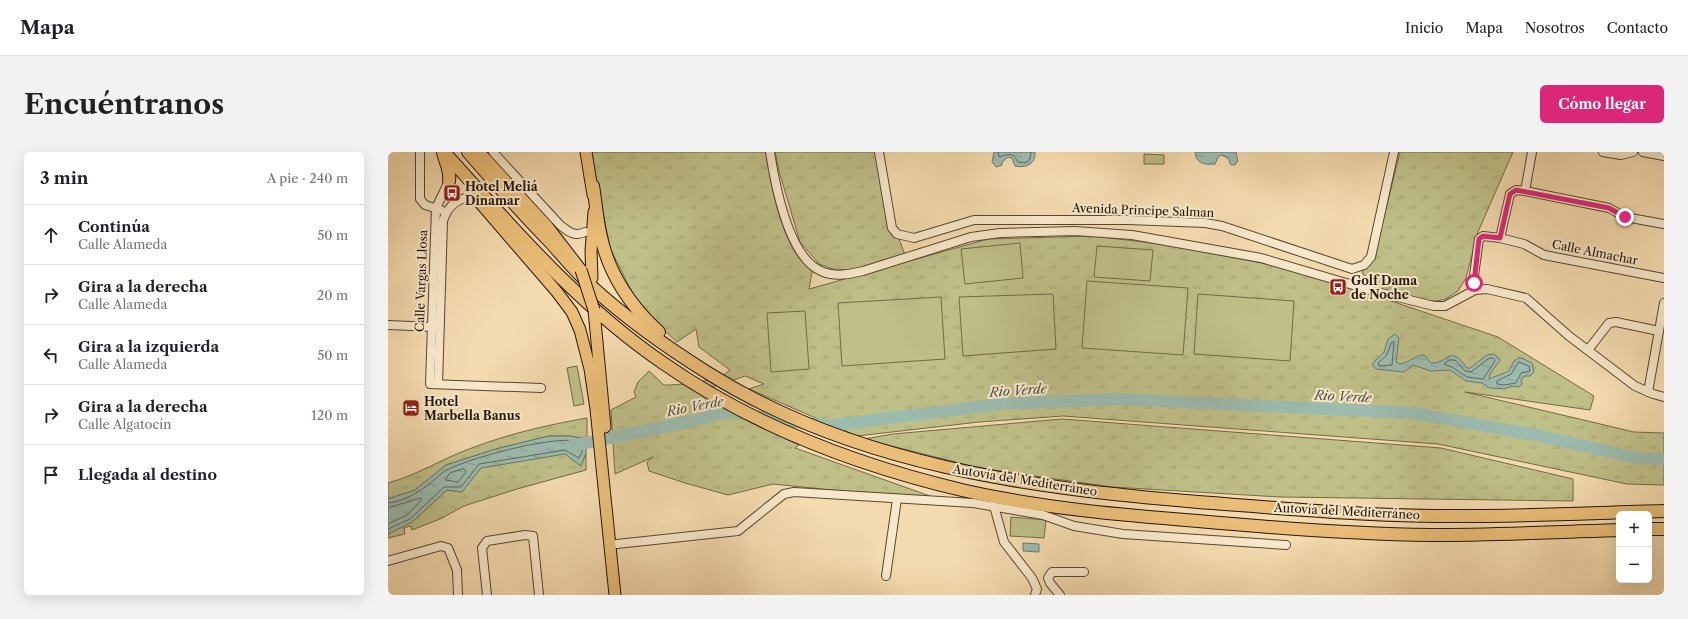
<!DOCTYPE html>
<html lang="es">
<head>
<meta charset="utf-8">
<style>
	:root { --surface:#fff; --page:#f2f2f2; --text:#202124; --muted:#757577; --line:#e0e0e0; --accent:#db2777 }
	body { margin:0; font-family:"Libre Caslon Text",serif; background:var(--page); color:var(--text) }
	.controls { position:absolute; right:12px; bottom:12px; display:grid; overflow:hidden; border-radius:6px; box-shadow:0 4px 16px #0002 }
	.controls button { width:36px; height:36px; display:grid; place-items:center; padding:0; border:0; border-bottom:1px solid var(--line); background:var(--surface); color:var(--text); font:20px sans-serif }
	.stop { position:absolute; width:12px; height:12px; margin:-9px; border:3px solid #db2777; border-radius:50%; background:#fff }
	.stop.end { background:#db2777; border-color:#fff; box-shadow:0 1px 4px #0008 }
	.list { margin:0; padding:0; list-style:none }
	h2 { display:flex; justify-content:space-between; align-items:center; height:52px; margin:0; padding:0 16px; font-size:17px }
	h2 small { font-size:13px; font-weight:400; color:var(--muted) }
	.list li { display:grid; grid-template-columns:26px 1fr auto; gap:12px; align-items:center; box-sizing:border-box; height:60px; padding:0 16px; border-top:1px solid var(--line) }
	.list b { display:block; font-size:15px; white-space:nowrap }
	.list p { margin:0; font-size:13px; white-space:nowrap; color:var(--muted) }
	.list em { font-size:13px; font-style:normal; color:var(--muted) }
	.icon { flex:none; width:22px; height:22px; fill:none; stroke:currentColor; stroke-width:2; stroke-linecap:round; stroke-linejoin:round }
	.map { position:relative; flex:none; width:1276px; height:443px; overflow:hidden; border-radius:6px }
	header { display:flex; align-items:center; gap:24px; box-sizing:border-box; height:56px; padding:0 20px; background:var(--surface); border-bottom:1px solid var(--line) }
	header strong { font-size:19px }
	nav { display:flex; gap:22px; margin-inline-start:auto; font-size:14px }
	.intro { display:flex; align-items:center; justify-content:space-between; box-sizing:border-box; height:96px; padding:0 24px }
	h1 { margin:0; font-size:28px }
	.button { padding:10px 18px; border-radius:6px; background:var(--accent); color:#fff; font-size:14px; font-weight:700 }
	main { display:flex; gap:24px; padding:0 24px }
	aside { flex:1; background:var(--surface); border-radius:6px; box-shadow:0 4px 16px #0002 }
	.map>svg:first-child { display:block }
	.grass { fill:url(#grass-tufts); stroke:#716a48 }
	.pitch { fill:#bfbf88; stroke:#716a48 }
	.water { fill:url(#water-ripples); stroke:#6c786c }
	.lines { fill:none; stroke-linecap:round; stroke-linejoin:round }
	.shore { stroke:#60685b; stroke-width:1 }
	.river { stroke:#9cbbaf; stroke-width:12 }
	.minor-casing { stroke:#574631; stroke-width:10 }
	.major-casing { stroke:#231407; stroke-width:13 }
	.highway-casing { stroke:#231407; stroke-width:14 }
	.minor { stroke:#f8e8cb; stroke-width:8 }
	.major { stroke:#eabe78; stroke-width:11 }
	.highway { stroke:#eabe78; stroke-width:12 }
	.major-bridge-casing { stroke:#231407; stroke-width:13; stroke-linecap:butt }
	.major-bridge { stroke:#eabe78; stroke-width:11 }
	.route { stroke:#db2777; stroke-width:5 }
	.labels { text-anchor:middle; dominant-baseline:central; stroke-width:4; stroke-linejoin:round; paint-order:stroke }
	.poi-label { font-size:12px; font-weight:bold; fill:#231407; stroke:#f8e8cb; text-anchor:start }
	.street-label { font-size:12px; fill:#231407; stroke:#f8e8cb }
	.water-label { font-size:13px; font-style:italic; fill:#4d4e42; stroke:#f8e8cb }
</style>
</head>
<body>
<header>
<strong>Mapa</strong>
<nav><a>Inicio</a><a>Mapa</a><a>Nosotros</a><a>Contacto</a></nav>
</header>
<div class="intro"><h1>Encuéntranos</h1><a class="button">Cómo llegar</a></div>
<main>
<aside>
<h2>3 min<small>A pie · 240 m</small></h2>
<ul class="list">
<li><svg class="icon" aria-label="ahead" viewBox="0 0 24 24"><path d="M12 20V5M6 11l6-6 6 6"/></svg><div><b>Continúa</b><p>Calle Alameda</p></div><em>50 m</em></li>
<li><svg class="icon" aria-label="right" viewBox="0 0 24 24"><path d="M7 20v-9h11M14 6l5 5-5 5"/></svg><div><b>Gira a la derecha</b><p>Calle Alameda</p></div><em>20 m</em></li>
<li><svg class="icon" aria-label="left" viewBox="0 0 24 24"><path d="M17 20v-9H6M10 6l-5 5 5 5"/></svg><div><b>Gira a la izquierda</b><p>Calle Alameda</p></div><em>50 m</em></li>
<li><svg class="icon" aria-label="right" viewBox="0 0 24 24"><path d="M7 20v-9h11M14 6l5 5-5 5"/></svg><div><b>Gira a la derecha</b><p>Calle Algatocín</p></div><em>120 m</em></li>
<li><svg class="icon" aria-label="arrive" viewBox="0 0 24 24"><path d="M6 21V4h12l-3 4 3 4H6"/></svg><div><b>Llegada al destino</b></div></li>
</ul>
</aside>
<div class="map">
<svg width="1276" height="443" viewBox="0 0 1276 443">
	<defs>
		<pattern id="grass-tufts" width="24" height="20" patternUnits="userSpaceOnUse"><rect width="24" height="20" fill="#bfbf88"/><path d="M3 7l-1-3M5 7V3M7 7l1-3M15 17l-1-3M17 17v-4M19 17l1-3" fill="none" stroke="#a4a374"/></pattern>
		<pattern id="water-ripples" width="26" height="14" patternUnits="userSpaceOnUse"><rect width="26" height="14" fill="#9cbbaf"/><path d="M2 4q2-2 4 0t4 0M15 11q2-2 4 0t4 0" fill="none" stroke="#86a095"/></pattern>
	</defs>
	<rect width="100%" height="100%" fill="#f4dbaf"/>
	<filter id="stains"><feTurbulence type="fractalNoise" baseFrequency=".005" numOctaves="4"/><feColorMatrix values="0 0 0 0 .2 0 0 0 0 .09 0 0 0 0 .02 0 0 0 .5 -.17"/></filter>
	<radialGradient id="worn" r=".72"><stop offset=".6" stop-color="#630" stop-opacity="0"/><stop offset="1" stop-color="#630" stop-opacity=".3"/></radialGradient>
	<g class="grass">
		<path d="M203 0H378L385 34 406 98 424 120 421 137 600 87 705 84 789 94 888 114 997 147 1110 185 1206 244 1202 258 1077 240 1246 280 1276 281V333L1239 332 1050 292 675 264 591 270 469 284 361 237 376 232 357 224 310 240 349 264 411 293 407 296 542 344 483 342 385 332 340 343 297 331 261 319 259 310 265 305 227 322 223 258 248 245 246 240 250 230 261 219 276 233C293 233 330 230 342 218L311 195 308 177 289 190 252 156 222 96Z"/>
		<polygon points="387,0 488,0 501,79 511,87 517,103 469,117 448,118 431,112 412,90 391,19"/>
		<polygon points="1012,0 1125,0 1090,80 1078,126 1070,139 1058,147 1049,149 1035,149 983,135 974,120 985,109"/>
		<path d="M199 266V287L181 284H161L108 297 58 313 27 338 0 347V331C29 323 54 307 81 297 120 282 159 273 199 266Z"/>
		<polygon points="674,267 1053,296 1185,327 1185,349 892,345 724,335 591,316 476,287 505,282"/>
		<polygon points="177,301 193,314 198,301 198,318 129,337 76,354 52,367 24,378 23,374 16,376 17,382 0,386 0,382 24,370 59,338 74,340 92,316"/>
	</g>
	<g class="pitch">
		<polygon points="756,2 776,3 776,12 756,12"/>
		<polygon points="632,91 635,126 577,132 573,97"/>
		<polygon points="709,94 765,98 762,129 706,125"/>
		<polygon points="699,129 800,136 795,203 694,196"/>
		<polygon points="665,142 668,197 575,204 571,145"/>
		<polygon points="810,142 906,149 902,209 806,202"/>
		<polygon points="553,145 557,207 454,214 450,151"/>
		<polygon points="417,159 421,217 383,220 379,161"/>
		<polygon points="189,214 196,252 186,254 179,216"/>
		<polygon points="623,365 658,368 656,386 622,384"/>
	</g>
	<g class="water">
		<path d="M606 0H647C648 13 637 16 627 14L624 6 620 5 614 10V13L608 15 604 10Z"/>
		<path d="M807 0H848L850 9 847 13H843L840 6 833 3 830 5 827 12C817 13 808 12 807 0Z"/>
		<path d="M1007 182 1011 186 1008 210 1012 212C1021 211 1027 203 1036 203L1043 211C1061 212 1061 191 1079 216H1082L1099 203 1106 202 1112 208 1102 222 1101 227 1121 219 1126 209 1131 206 1136 207 1144 211 1146 220 1142 224H1136L1133 228 1134 232 1131 235 1123 234 1116 237 1102 236 1094 231 1078 229 1062 218 1043 219 1025 213 1016 220 988 217 984 212 996 200 1000 187Z"/>
		<polygon points="161,284 181,284 199,287 198,301 193,314 177,302 93,316 74,340 59,338 24,370 0,382 0,347 27,338 58,313 108,297"/>
		<polygon points="635,391 651,392 651,400 635,399"/>
	</g>
	<g class="lines">
		<g class="shore">
			<path d="M610 0 611 5C622 2 624 0 630 10L637 11 642 7 643 0"/>
			<polygon points="1006,190 1004,213 991,214 990,211 999,203 1003,191"/>
			<polygon points="1105,206 1107,209 1095,227 1079,225 1064,215 1056,212 1061,208 1067,208 1077,219 1083,220 1100,207"/>
			<polygon points="1131,210 1141,214 1142,219 1133,221 1128,231 1116,233 1109,232 1109,229 1123,222"/>
			<polygon points="76,317 78,320 70,330 57,328 62,321"/>
			<path d="M0 351C18 349 33 339 46 328 51 324 55 319 61 317 82 306 175 280 194 291V300L191 306 177 298 91 312 73 335H56L22 367 0 377"/>
			<polyline points="0,356 32,346 34,347 19,363 0,372"/>
		</g>
		<polyline class="river" points="183,294 305,269 338,260 439,274 613,252 731,247 1026,261 1153,284 1249,306 1276,307"/>
		<defs>
			<g id="minor">
				<polyline points="32,0 32,47 37,53 53,58"/>
				<path d="M105 0 172 73C181 80 186 85 197 80"/>
				<path d="M382 0C387 32 400 107 435 120 448 125 462 122 475 119L583 85 612 81 687 79 744 83 873 106 989 140 1046 154H1057L1087 138 1099 137 1138 146 1181 184 1247 234 1265 242 1276 245"/>
				<polyline points="491,0 504,76 509,82 526,86 586,68 740,68 817,71 834,74 964,117 976,113 983,105 1006,0"/>
				<polyline points="1215,0 1233,3 1245,0"/>
				<polyline points="1255,0 1276,4"/>
				<polyline points="61,29 48,56 42,232 153,236"/>
				<polyline points="1137,39 1221,56 1237,65 1276,72"/>
				<polyline points="1112,86 1136,92 1156,103 1276,126"/>
				<polyline points="1087,138 1085,131 1091,87 1095,84 1112,86 1122,42 1128,38 1137,39 1144,0"/>
				<polyline points="0,173 47,175"/>
				<polyline points="1200,198 1221,171 1228,170 1271,179"/>
				<path d="M50 232 55 69C60 53 70 45 87 45"/>
				<polyline points="1260,240 1276,151"/>
				<polyline points="606,354 616,390 644,426 649,437 647,443"/>
				<polyline points="229,392 350,379 396,342 406,340 585,351 655,363 686,374 735,382 898,393"/>
				<polyline points="0,409 53,394 60,396 69,418 70,443"/>
				<polyline points="498,424 509,347"/>
				<polyline points="99,443 94,396 99,389 137,383 145,384 151,443"/>
				<polyline points="672,443 662,431 660,426 664,420 696,420"/>
			</g>
			<g id="major">
				<polyline points="91,0 159,74 193,118"/>
				<polyline points="198,0 205,43"/>
				<polyline points="87,45 169,140 184,160 192,178 202,217 208,257 227,443"/>
				<polyline points="204,126 203,99 206,60"/>
				<polyline points="206,158 217,275"/>
			</g>
			<g id="highway">
				<path d="M55 0C57 10 63 20 61 29"/>
				<path d="M56 0C125 76 189 152 275 211 365 274 471 314 578 339 653 356 733 363 810 369 887 376 965 382 1043 383 1105 383 1168 380 1231 378"/>
				<path d="M80 0C107 31 135 62 164 92 177 107 190 122 204 135 239 167 280 196 320 221 466 313 642 336 810 350 889 356 968 363 1046 364 1123 365 1200 361 1276 359"/>
				<path d="M205 34C208 51 209 69 213 85 221 122 243 155 271 180"/>
				<polyline points="1261,377 1276,377"/>
			</g>
		</defs>
		<use href="#minor" class="minor-casing"/>
		<use href="#major" class="major-casing"/>
		<use href="#highway" class="highway-casing"/>
		<use href="#minor" class="minor"/>
		<use href="#major" class="major"/>
		<use href="#highway" class="highway"/>
		<defs>
			<polyline id="major-bridge" points="193,118 206,158"/>
		</defs>
		<use href="#major-bridge" class="major-bridge-casing"/>
		<use href="#major-bridge" class="major-bridge"/>
	</g>
	<g class="lines">
		<polyline class="route" points="1086,131 1091,87 1095,84 1112,86 1122,42 1128,38 1221,56 1237,65"/>
	</g>
	<defs>
		<symbol id="bus-square" viewBox="-11 -11 22 22"><rect x="-9" y="-9" width="18" height="18" rx="4" fill="#8f2418" stroke="#f8e8cb"/><path d="M-5-6H5V4H4V6H2V4H-2V6H-4V4H-5ZM-3.5-4V0h7V-4ZM-3.5 1.2v1.5H-2V1.2ZM2 1.2v1.5H3.5V1.2Z" fill="#fff"/></symbol>
		<symbol id="hotel-square" viewBox="-11 -11 22 22"><rect x="-9" y="-9" width="18" height="18" rx="4" fill="#8f2418" stroke="#f8e8cb"/><path d="M-6-4.5h1.5V1H6V5H4.5V3h-9V5H-6ZM-4 0a1.8 1.8 0 1 1 3.6 0ZM.5 0V-2.5h3Q6-2.5 6 0Z" fill="#fff"/></symbol>
	</defs>
	<g fill-rule="evenodd">
		<use href="#bus-square" x="54" y="31" width="20" height="20"/>
		<use href="#bus-square" x="940" y="125" width="20" height="20"/>
		<use href="#hotel-square" x="13" y="246" width="20" height="20"/>
	</g>
	<g class="labels">
		<g class="poi-label">
			<text x="77" y="34">Hotel Meliá<tspan x="77" dy="14">Dinamar</tspan></text>
			<text x="963" y="128">Golf Dama<tspan x="963" dy="14">de Noche</tspan></text>
			<text x="36" y="249">Hotel<tspan x="36" dy="14">Marbella Banus</tspan></text>
		</g>
		<g class="street-label">
			<text transform="translate(755 58) rotate(2)">Avenida Principe Salman</text>
			<text transform="translate(1207 100) rotate(11)">Calle Almachar</text>
			<text transform="translate(33 129) rotate(-88)">Calle Vargas Llosa</text>
			<text transform="translate(637 328) rotate(9)">Autovía del Mediterráneo</text>
			<text transform="translate(959 359) rotate(3)">Autovía del Mediterráneo</text>
		</g>
		<g class="water-label">
			<text transform="translate(630 238) rotate(-4)">Rio Verde</text>
			<text transform="translate(955 244) rotate(3)">Rio Verde</text>
			<text transform="translate(307 254) rotate(-11)">Rio Verde</text>
		</g>
	</g>
	<rect width="100%" height="100%" filter="url(#stains)"/>
	<rect width="100%" height="100%" fill="url(#worn)"/>
</svg>
<div class="controls">
<button>+</button>
<button>−</button>
</div>
<div class="stop" style="left:1086px;top:131px"></div>
<div class="stop end" style="left:1237px;top:65px"></div>
</div>
</main>
</body>
</html>
